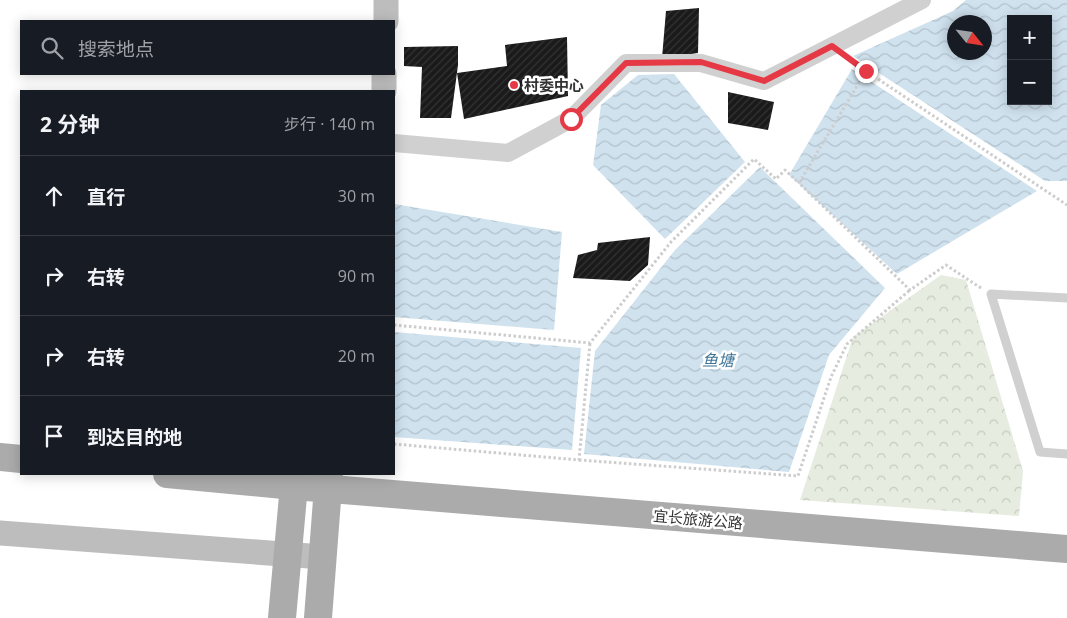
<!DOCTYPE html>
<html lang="zh">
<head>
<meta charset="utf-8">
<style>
	:root { --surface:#171b24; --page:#20242c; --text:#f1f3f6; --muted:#9ea1a6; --line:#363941 }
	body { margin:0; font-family:"Open Sans","Noto Sans SC",sans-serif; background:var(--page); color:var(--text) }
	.controls { position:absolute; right:15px; top:15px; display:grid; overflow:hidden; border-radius:0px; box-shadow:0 2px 12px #0003 }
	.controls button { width:45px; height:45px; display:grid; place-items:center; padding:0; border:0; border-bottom:1px solid var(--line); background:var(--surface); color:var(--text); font:25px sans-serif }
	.compass { position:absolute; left:947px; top:15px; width:45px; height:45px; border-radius:50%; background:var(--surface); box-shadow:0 2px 12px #0003; rotate:120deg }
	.stop { position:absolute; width:15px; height:15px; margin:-11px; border:4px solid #e63946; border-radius:50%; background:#fff }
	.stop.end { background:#e63946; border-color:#fff; box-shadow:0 1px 5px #0008 }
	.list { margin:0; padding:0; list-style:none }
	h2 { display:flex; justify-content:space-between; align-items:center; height:65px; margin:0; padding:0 20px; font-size:21px }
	h2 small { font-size:16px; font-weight:400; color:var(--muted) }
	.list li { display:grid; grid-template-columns:32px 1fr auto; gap:15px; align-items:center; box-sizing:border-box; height:80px; padding:0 20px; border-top:1px solid var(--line) }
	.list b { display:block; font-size:19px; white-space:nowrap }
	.list em { font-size:16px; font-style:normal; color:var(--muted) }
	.icon { flex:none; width:28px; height:28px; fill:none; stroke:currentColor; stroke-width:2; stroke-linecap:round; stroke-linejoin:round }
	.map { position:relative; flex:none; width:1067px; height:618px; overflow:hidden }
	.search { position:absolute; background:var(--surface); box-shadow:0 2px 12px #0003; left:20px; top:20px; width:375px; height:55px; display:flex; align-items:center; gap:12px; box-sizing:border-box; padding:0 18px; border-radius:0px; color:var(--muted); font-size:19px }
	.panel { position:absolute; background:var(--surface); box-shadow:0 2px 12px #0003; left:20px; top:90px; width:375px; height:385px; border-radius:0px }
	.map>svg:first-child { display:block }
	.forest { fill:url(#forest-crowns) }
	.water { fill:url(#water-waves); fill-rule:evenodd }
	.building { fill:url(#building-hatch) }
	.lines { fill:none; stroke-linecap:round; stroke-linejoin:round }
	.path { stroke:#cdcdcd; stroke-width:3; stroke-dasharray:2.5 2.5; stroke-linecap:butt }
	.lane { stroke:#d0d0d0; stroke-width:9 }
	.street { stroke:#d0d0d0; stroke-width:18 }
	.secondary { stroke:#bdbdbd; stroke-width:25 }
	.primary { stroke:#ababab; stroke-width:28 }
	.route { stroke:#e63946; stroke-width:6 }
	.poi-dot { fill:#e63946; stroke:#fff; stroke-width:2 }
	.labels { text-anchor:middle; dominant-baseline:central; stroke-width:5; stroke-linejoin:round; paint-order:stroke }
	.poi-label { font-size:15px; font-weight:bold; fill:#333; stroke:#fff; text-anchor:start }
	.street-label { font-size:15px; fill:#333; stroke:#fff }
	.water-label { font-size:16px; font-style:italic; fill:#3f7597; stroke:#fff }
</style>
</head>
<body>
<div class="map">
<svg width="1067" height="618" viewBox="0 0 1067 618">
	<defs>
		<pattern id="forest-crowns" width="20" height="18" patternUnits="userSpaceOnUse" patternTransform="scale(1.25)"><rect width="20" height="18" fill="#e6ecdf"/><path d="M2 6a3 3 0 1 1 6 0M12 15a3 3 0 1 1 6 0" fill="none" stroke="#c6cbc0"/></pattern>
		<pattern id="water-waves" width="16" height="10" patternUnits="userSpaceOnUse" patternTransform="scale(1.25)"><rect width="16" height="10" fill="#cfe2ee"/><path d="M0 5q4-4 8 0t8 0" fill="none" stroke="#b2c2cd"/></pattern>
		<pattern id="building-hatch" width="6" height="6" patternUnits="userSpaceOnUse" patternTransform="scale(1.25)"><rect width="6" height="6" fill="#1a1a1a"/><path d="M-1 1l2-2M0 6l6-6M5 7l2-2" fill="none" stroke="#333"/></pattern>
	</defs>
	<rect width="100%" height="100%" fill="#fff"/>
	<polygon class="forest" points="941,275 966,280 1023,471 1019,516 800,500 853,337"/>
	<g class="water">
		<path d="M966 0H1067V181H1045L853 56 953 11ZM1011 19H1048V101H1011ZM984 22V52H954V22Z"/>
		<polygon points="852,69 1037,191 897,274 789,175"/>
		<polygon points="674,74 745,162 665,239 593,165 601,105 638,75"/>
		<polygon points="760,167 885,288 829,355 789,472 584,454 595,351 675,250"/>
		<polygon points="394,204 562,232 554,330 394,317"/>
		<polygon points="394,332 581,348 572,450 394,437"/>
	</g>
	<g class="building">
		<polygon points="699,8 698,53 662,58 666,11"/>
		<polygon points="567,37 568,96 464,119 457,73 507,66 505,45"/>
		<polygon points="458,46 458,65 451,118 420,118 422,67 404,66 404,47"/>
		<polygon points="728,92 774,102 768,130 728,123"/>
		<polygon points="650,237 648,265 630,281 573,278 578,255 597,250 598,243"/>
	</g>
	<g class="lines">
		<g class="path">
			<polyline points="846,57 866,71"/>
			<polyline points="981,288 946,265 910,290 799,183 866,71 1067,205"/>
			<polyline points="394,325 590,343 671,242 754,159 776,179 785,170 799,183"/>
			<polyline points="394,444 579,460 590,343"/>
			<polyline points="579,460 798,476 831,377 847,344 910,290"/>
		</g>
		<polyline class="lane" points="1067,298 991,294 1040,452 1067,454"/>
		<polyline class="street" points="394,143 508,153 571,119 626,63 701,63 764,81 922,0"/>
		<g class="secondary">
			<polyline points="386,0 386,21"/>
			<polyline points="384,91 384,74"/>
			<polyline points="0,533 323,557"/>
		</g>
		<g class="primary">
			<polyline points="0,457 21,459"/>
			<polyline points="167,474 294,486 1067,549"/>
			<polyline points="282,618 295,474"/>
			<polyline points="318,618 329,474"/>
		</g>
	</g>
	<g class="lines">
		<polyline class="route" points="571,119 626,63 701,62 764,81 832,46 866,71"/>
	</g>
	<circle class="poi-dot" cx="514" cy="85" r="5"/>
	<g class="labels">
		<g class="poi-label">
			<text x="524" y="85">村委中心</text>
		</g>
		<g class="street-label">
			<text transform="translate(698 519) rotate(5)">宜长旅游公路</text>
		</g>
		<g class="water-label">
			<text x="718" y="360">鱼塘</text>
		</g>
	</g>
</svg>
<div class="controls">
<button>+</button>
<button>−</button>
</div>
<svg class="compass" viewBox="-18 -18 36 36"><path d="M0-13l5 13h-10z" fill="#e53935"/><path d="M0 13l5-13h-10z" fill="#9ea1a6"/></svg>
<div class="stop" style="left:571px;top:119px"></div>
<div class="stop end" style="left:866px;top:71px"></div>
<div class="search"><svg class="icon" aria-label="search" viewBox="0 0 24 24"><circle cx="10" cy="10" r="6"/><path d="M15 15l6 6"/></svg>搜索地点</div>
<section class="panel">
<h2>2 分钟<small>步行 · 140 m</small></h2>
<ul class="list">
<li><svg class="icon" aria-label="ahead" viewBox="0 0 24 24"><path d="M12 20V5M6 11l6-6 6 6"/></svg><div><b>直行</b></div><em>30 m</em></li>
<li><svg class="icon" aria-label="right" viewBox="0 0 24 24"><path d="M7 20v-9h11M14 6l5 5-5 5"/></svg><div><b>右转</b></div><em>90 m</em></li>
<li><svg class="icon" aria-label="right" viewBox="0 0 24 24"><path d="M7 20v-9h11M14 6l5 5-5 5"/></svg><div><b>右转</b></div><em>20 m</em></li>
<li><svg class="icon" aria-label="arrive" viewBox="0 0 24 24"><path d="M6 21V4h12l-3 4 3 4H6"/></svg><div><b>到达目的地</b></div></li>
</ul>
</section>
</div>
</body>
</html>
